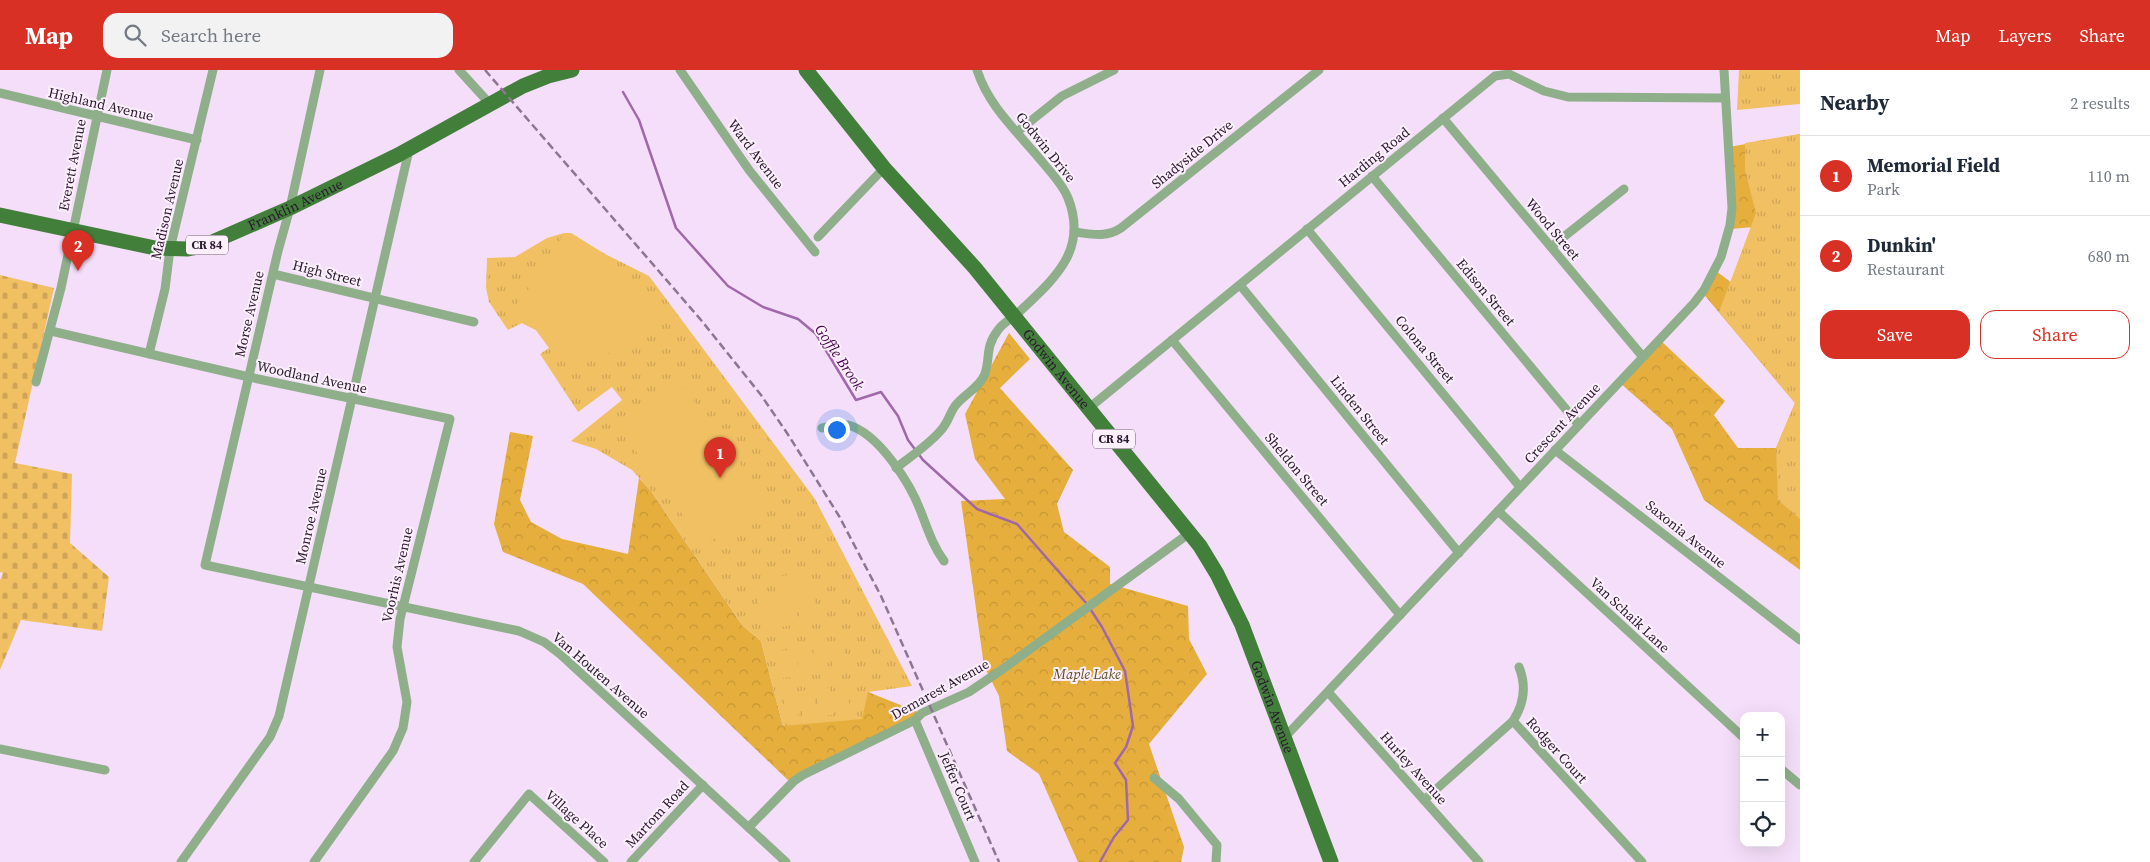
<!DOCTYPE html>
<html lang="en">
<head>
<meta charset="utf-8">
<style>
	:root { --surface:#fff; --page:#f2f2f3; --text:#1f2937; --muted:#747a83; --line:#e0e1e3; --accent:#d93025 }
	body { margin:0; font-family:"Source Serif 4",serif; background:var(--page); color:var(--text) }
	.controls { position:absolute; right:15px; bottom:15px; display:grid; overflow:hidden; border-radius:10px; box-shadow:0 5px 20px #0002 }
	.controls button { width:45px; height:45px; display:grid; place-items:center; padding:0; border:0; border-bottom:1px solid var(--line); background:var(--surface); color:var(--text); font:25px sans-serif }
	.you { position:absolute; left:836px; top:359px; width:18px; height:18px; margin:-12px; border:4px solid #fff; border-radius:50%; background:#1a73e8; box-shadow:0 0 0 8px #1a73e833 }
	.badge { display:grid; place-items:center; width:32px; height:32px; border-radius:50%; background:var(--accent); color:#fff; font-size:16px; font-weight:700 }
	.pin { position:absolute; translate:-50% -41px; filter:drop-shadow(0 1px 2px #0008) }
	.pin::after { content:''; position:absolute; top:26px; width:18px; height:15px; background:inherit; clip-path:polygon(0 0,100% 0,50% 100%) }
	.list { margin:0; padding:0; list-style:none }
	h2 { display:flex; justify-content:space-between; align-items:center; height:65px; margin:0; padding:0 20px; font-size:21px }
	h2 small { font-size:16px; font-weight:400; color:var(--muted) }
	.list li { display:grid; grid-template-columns:32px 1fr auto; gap:15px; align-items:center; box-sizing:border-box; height:80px; padding:0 20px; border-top:1px solid var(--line) }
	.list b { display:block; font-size:19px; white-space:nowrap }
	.list p { margin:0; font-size:16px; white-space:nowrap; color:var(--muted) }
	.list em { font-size:16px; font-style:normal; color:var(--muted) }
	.actions { display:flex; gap:10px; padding:15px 20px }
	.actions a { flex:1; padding:11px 0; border:1px solid var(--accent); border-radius:15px; text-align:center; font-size:18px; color:var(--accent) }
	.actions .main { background:var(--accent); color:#fff }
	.icon { flex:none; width:28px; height:28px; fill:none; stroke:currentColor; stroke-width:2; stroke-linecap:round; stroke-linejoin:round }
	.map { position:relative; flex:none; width:1800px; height:792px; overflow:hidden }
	header { display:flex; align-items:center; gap:30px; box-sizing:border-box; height:70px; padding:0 25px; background:var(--accent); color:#fff }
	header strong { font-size:24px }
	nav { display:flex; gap:28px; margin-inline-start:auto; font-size:18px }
	.search { width:350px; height:45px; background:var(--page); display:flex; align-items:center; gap:12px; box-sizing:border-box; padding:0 18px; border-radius:15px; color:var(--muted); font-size:19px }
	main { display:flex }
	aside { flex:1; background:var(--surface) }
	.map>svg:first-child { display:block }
	.forest { fill:url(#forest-crowns) }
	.cemetery { fill:url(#cemetery-stones) }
	.park { fill:url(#park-tufts) }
	.pitch { fill:#f1c063 }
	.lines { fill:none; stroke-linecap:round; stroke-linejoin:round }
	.stream { stroke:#a068aa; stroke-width:2.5 }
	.minor { stroke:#8faf8b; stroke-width:9 }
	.primary { stroke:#417f3a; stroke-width:15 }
	.rail { stroke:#8c7690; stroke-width:2.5; stroke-dasharray:8 4; stroke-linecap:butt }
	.labels { text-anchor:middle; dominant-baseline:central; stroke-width:4; stroke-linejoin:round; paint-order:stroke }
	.shield { fill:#fcf0fd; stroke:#6a586e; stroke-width:1 }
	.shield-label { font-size:12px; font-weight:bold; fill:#2c1730 }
	.street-label { font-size:14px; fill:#2c1730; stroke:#fcf0fd }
	.park-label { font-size:14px; font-style:italic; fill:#644d20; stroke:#fcf0fd }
	.water-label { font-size:15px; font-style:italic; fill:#490253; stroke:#fcf0fd }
</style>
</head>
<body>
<header>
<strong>Map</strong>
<div class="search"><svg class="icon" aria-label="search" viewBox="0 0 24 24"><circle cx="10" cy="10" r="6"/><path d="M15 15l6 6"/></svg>Search here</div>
<nav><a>Map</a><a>Layers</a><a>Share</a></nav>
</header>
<main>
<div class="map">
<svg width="1800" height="792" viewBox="0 0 1800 792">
	<defs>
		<pattern id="forest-crowns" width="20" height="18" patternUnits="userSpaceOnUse" patternTransform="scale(1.25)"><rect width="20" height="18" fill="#e6af3d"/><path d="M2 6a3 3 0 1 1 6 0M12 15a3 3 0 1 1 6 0" fill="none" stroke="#c59636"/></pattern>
		<pattern id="cemetery-stones" width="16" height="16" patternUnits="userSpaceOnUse" patternTransform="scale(1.25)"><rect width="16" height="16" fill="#f1c063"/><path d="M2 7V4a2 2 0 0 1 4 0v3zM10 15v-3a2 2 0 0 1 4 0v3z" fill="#cfa456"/></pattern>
		<pattern id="park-tufts" width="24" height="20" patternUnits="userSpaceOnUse" patternTransform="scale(1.25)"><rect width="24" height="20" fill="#f1c063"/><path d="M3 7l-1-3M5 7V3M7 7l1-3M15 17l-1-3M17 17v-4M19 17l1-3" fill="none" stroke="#cfa456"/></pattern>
	</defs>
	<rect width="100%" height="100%" fill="#f5def9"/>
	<g class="forest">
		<polygon points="1800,64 1789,154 1731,159 1729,77"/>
		<polygon points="1716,201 1800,264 1800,500 1704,430 1672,359 1619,312 1660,270 1725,331 1714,345 1738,378 1776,378 1795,333 1701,221"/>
		<polygon points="1009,263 1030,289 1000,318 1073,400 1057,434 1064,462 1110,497 1110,514 1188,536 1189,569 1207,604 1149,674 1184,777 1181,792 1078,792 1039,704 1007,681 999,626 984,596 961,431 1005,429 975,389 965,344"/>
		<polygon points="510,362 533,366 520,430 531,452 562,469 628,484 639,408 651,421 742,555 761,571 783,656 868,622 923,644 791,713 583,514 503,482 494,454"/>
	</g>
	<polygon class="cemetery" points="0,205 54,218 15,393 72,404 70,473 109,507 102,561 21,550 0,600 0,510 3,503 0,502"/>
	<g class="park">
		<polygon points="1739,0 1800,0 1800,34 1737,40"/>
		<polygon points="1800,64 1800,449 1778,430 1776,378 1795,333 1719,242 1756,143 1745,100 1745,73"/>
		<polygon points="564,163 571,163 605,184 649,206 815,429 912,616 868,622 862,649 783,656 761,571 742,555 651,421 632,400 596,379 571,371 622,330 612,317 578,342 540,284 549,278 536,260 522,253 508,260 489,232 486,218 487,188 515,187 547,168"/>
	</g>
	<g class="pitch">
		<polygon points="577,166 578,171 575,172 661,239 651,255 637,272 623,280 595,286 570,284 550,278 536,260 522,253 511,241 565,173 560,172 561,167"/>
		<path d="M675 305 680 306C680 320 752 409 765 426L772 430 771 435 764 436 705 475 615 353 673 310 672 308Z"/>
		<polygon points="807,503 809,521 776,524 774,507"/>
		<polygon points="814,523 818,553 800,555 797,525"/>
		<polygon points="795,525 798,555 780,557 777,527"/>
		<polygon points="775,527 778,557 761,559 758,529"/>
		<polygon points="843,574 846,601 833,603 830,576"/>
		<polygon points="826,576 828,603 816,605 813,577"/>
		<polygon points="808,578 811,605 799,606 796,579"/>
		<polygon points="791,580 794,607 782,608 779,581"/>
		<polygon points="847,616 850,643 837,645 835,617"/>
		<polygon points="830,618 833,645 820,646 817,619"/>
		<polygon points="813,620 816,647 803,648 800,621"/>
		<polygon points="796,621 799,649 786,650 783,623"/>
	</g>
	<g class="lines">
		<polyline class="stream" points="623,22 639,50 676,158 728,216 763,237 798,249 816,264 856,330 881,322 898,346 908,370 923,390 977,439 1017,454 1087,534 1102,557 1125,601 1133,656 1126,677 1115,693 1126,710 1128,750 1114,767 1100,792"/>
		<g class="minor">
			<polyline points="320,0 290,138 278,181 205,495 519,561 544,572 560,584 786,792"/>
			<polyline points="459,0 490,34"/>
			<polyline points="680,0 749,100 815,182"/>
			<polyline points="0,23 197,70"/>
			<polyline points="1443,48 1643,287"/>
			<polyline points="1017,62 1062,26 1114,0"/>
			<polyline points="1372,106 1579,355"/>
			<polyline points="1307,159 1520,417"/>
			<path d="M1074 162C1091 164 1106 168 1121 158L1319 0"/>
			<polyline points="818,167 884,98"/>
			<polyline points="1551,177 1624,119"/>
			<polyline points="273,204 474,252"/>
			<polyline points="1240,215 1459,483"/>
			<polyline points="51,261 249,307 450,349 400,549 397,577 407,632 403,658 393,681 314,792"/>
			<polyline points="1172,270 1400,545"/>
			<polyline points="149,284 165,219 170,179 213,0"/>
			<polyline points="36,312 61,218 107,0"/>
			<polyline points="1089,338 1495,6 1509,4 1544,21 1568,27 1725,28"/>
			<path d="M822 358C831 356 839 353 848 355 879 363 911 415 921 442 928 460 933 476 944 491"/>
			<polyline points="1555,380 1800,570"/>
			<path d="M896 398C911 386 930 374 942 359 948 352 950 343 955 336 963 325 978 319 984 306 991 290 984 278 998 260 1003 253 1011 249 1018 243 1053 210 1089 181 1068 128 1063 115 1053 105 1044 94 1020 64 989 38 977 0"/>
			<polyline points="1498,441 1744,668"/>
			<polyline points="1328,622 1479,792"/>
			<polyline points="915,650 975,792"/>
			<polyline points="1513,651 1642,792"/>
			<polyline points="1285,667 1694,233 1704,220 1721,187 1730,155 1732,138 1724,0"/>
			<polyline points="0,679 105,700"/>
			<polyline points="1781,699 1800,715"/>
			<polyline points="1154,708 1179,729 1217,775 1216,792"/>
			<path d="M1424 730 1513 651C1524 634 1527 617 1519 597"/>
			<polyline points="749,757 794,711 803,705 915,650 922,643 969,622 1000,601 1191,462"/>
			<polyline points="181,792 270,667 279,646 409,80"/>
			<polyline points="474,792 529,724 604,792"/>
			<polyline points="631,792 703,715"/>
		</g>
		<g class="primary">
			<path id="s1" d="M806 0 884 98 975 198 1200 476 1217 504 1242 555 1331 792"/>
			<path id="s2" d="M0 145 155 178 188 179 203 176 290 138 398 85 523 16 548 6 572 0"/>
		</g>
		<polyline class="rail" points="485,0 701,250 761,325 789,366 839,446 881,526 999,792"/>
	</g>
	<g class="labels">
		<g class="shield">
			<rect x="186" y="165.5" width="42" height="19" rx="4"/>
			<rect x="1093" y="359.5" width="42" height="19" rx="4"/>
		</g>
		<g class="shield-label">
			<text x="207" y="175">CR 84</text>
			<text x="1114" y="369">CR 84</text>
		</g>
		<g class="street-label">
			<text transform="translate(101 34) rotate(13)">Highland Avenue</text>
			<text transform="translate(1046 77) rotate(51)">Godwin Drive</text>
			<text transform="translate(756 84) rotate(53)">Ward Avenue</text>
			<text transform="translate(1192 84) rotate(-39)">Shadyside Drive</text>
			<text transform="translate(1374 87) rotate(-39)">Harding Road</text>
			<text transform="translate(72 95) rotate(-79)">Everett Avenue</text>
			<text stroke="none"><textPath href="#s2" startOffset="308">Franklin Avenue</textPath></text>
			<text transform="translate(167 139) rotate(-77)">Madison Avenue</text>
			<text transform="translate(1553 159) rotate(50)">Wood Street</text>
			<text transform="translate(327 203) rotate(14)">High Street</text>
			<text transform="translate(1486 222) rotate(50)">Edison Street</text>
			<text transform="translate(249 244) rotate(-77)">Morse Avenue</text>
			<text transform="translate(1425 279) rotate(50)">Colona Street</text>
			<text stroke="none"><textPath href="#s1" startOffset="390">Godwin Avenue</textPath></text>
			<text transform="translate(312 307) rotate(12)">Woodland Avenue</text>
			<text transform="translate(1360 340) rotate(51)">Linden Street</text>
			<text transform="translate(1562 353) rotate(-47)">Crescent Avenue</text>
			<text transform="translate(1297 399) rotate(50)">Sheldon Street</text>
			<text transform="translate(311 446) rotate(-77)">Monroe Avenue</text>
			<text transform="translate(1686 464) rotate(39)">Saxonia Avenue</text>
			<text transform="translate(397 505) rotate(-77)">Voorhis Avenue</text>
			<text transform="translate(1630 545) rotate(43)">Van Schaik Lane</text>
			<text transform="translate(601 605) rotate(41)">Van Houten Avenue</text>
			<text transform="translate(940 619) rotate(-29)">Demarest Avenue</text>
			<text stroke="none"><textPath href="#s1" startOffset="795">Godwin Avenue</textPath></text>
			<text transform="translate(1557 680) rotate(48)">Rodger Court</text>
			<text transform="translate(1414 698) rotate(48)">Hurley Avenue</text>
			<text transform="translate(958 716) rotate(67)">Jeffer Court</text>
			<text transform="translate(657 744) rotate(-47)">Martom Road</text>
			<text transform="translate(577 749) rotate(42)">Village Place</text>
		</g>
		<g class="park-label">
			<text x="1087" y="604">Maple Lake</text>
		</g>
		<g class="water-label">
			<text transform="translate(840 287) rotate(56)">Goffle Brook</text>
		</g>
	</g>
</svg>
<div class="controls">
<button>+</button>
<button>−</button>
<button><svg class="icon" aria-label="locate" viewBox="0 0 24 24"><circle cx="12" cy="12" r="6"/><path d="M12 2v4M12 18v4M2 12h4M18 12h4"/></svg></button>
</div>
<div class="you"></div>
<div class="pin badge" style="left:720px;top:408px">1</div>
<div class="pin badge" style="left:78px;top:201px">2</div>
</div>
<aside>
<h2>Nearby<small>2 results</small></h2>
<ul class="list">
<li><span class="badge">1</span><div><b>Memorial Field</b><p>Park</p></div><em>110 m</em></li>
<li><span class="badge">2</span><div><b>Dunkin'</b><p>Restaurant</p></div><em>680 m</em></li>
</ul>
<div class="actions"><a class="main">Save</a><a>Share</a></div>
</aside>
</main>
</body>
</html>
